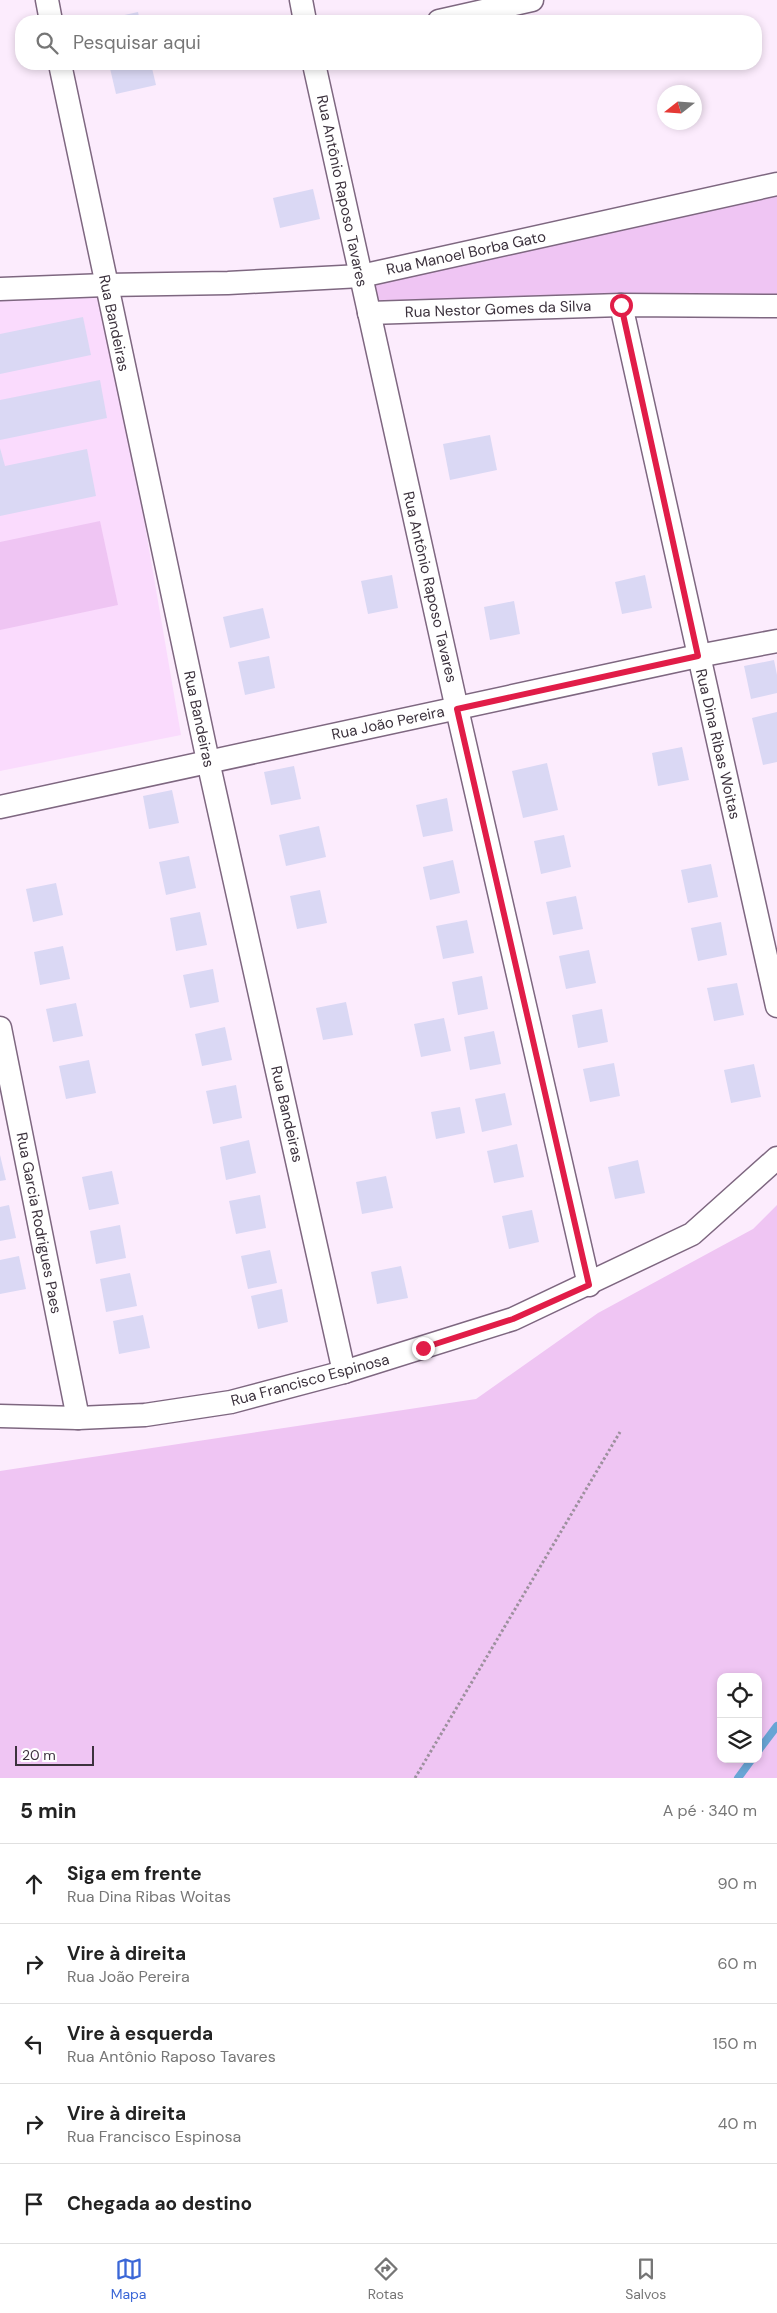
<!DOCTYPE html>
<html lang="pt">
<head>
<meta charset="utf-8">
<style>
	:root { --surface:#fff; --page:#f6f6f6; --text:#222; --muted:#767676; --line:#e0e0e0; --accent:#3b67d7 }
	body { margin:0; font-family:"DM Sans",sans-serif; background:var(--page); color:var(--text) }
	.controls { position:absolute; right:15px; bottom:15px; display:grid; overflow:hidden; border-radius:10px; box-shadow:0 2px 8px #0003 }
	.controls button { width:45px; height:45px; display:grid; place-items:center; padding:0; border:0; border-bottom:1px solid var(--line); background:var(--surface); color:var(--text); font:25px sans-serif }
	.compass { position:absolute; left:657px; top:85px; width:45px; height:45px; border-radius:50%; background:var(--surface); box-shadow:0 2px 8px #0003; rotate:253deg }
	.scale { position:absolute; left:15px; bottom:12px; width:79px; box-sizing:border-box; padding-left:5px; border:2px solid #3c323d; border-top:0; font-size:14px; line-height:18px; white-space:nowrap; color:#3c323d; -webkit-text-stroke:4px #fff; paint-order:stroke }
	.stop { position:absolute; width:15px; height:15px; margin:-11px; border:4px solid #e11d48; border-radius:50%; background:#fff }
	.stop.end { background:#e11d48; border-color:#fff; box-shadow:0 1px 5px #0008 }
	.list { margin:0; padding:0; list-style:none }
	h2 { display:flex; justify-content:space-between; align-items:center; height:65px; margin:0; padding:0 20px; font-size:21px }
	h2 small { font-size:16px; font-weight:400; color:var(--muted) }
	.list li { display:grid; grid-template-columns:32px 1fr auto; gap:15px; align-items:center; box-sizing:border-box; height:80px; padding:0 20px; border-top:1px solid var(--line) }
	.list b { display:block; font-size:19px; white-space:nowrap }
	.list p { margin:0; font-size:16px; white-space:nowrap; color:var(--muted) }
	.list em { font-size:16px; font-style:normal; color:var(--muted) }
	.icon { flex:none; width:28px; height:28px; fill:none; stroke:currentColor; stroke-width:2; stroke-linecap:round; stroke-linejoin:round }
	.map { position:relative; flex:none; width:777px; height:1778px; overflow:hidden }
	.search { position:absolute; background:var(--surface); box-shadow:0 2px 8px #0003; left:15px; right:15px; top:15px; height:55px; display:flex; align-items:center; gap:12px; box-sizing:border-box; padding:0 18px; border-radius:20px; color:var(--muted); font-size:19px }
	.sheet { height:465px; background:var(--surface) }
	nav { display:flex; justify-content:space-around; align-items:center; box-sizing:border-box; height:70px; border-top:1px solid var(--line); background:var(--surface); font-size:14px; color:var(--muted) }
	nav a { display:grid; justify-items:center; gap:2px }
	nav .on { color:var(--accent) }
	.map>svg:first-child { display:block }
	.built { fill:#fadbfd }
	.green { fill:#efc5f3; fill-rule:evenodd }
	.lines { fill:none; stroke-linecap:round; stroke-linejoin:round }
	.stream { stroke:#68a5d5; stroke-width:8 }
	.building { fill:#dad8f4 }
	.minor-casing { stroke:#7e6780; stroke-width:25 }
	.path { stroke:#9d909e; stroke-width:3; stroke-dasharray:2.5 2.5; stroke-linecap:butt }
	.minor { stroke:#fff; stroke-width:22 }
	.route { stroke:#e11d48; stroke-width:6 }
	.labels { text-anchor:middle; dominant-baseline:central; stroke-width:4; stroke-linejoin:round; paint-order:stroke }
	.street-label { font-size:15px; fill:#3c323d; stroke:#fff }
</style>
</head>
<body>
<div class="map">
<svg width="777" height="1778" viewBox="0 0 777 1778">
	<rect width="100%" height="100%" fill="#fcecfd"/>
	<polygon class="built" points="105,293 181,735 0,771 0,299"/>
	<g class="green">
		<polygon points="777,194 777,294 376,303 372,285"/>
		<polygon points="100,521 118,605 0,630 0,542"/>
		<path d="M777 1205V1778H0V1471L476 1399 598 1313 753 1229ZM721 1677H758V1759H721Z"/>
	</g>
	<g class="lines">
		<g class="stream">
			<polyline points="758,1751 777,1726"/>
			<polyline points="738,1778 752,1759"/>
		</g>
	</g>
	<g class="building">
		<polygon points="138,12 140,21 102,21 102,20"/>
		<polygon points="109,64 151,64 156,85 116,94"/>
		<polygon points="313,189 320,219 280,228 273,198"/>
		<polygon points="83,317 91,355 0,374 0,334"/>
		<polygon points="100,380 107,418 0,440 0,400"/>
		<polygon points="490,435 497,470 450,480 443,444"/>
		<polygon points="0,448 5,466 87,449 96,496 0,516"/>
		<polygon points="392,575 398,608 368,614 361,581"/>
		<polygon points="645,575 652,608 622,614 615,582"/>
		<polygon points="514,601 520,634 490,640 484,607"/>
		<polygon points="263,608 270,638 230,648 223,617"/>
		<polygon points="269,656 275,688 245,695 238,662"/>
		<polygon points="774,660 777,675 777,693 751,699 744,666"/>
		<polygon points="777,712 777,762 763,765 752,718"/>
		<polygon points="682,747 689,780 658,786 652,753"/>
		<polygon points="547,763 558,810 523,818 512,771"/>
		<polygon points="294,766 301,799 271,805 264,772"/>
		<polygon points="172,790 179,823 149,829 143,796"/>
		<polygon points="447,798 453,831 423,837 416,805"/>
		<polygon points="319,826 326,857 286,866 279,835"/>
		<polygon points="564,835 571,867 541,874 534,841"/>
		<polygon points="189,856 196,888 166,895 159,862"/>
		<polygon points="453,860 460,893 430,900 423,867"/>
		<polygon points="711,864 718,897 688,903 681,870"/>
		<polygon points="56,883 63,915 33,922 26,889"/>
		<polygon points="320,890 327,923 297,929 290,896"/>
		<polygon points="576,896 583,929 553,935 546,902"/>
		<polygon points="200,912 207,945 176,951 170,918"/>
		<polygon points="467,920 474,953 443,959 436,926"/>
		<polygon points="721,922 727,955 698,961 691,928"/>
		<polygon points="63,946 70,979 40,985 34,952"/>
		<polygon points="589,950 596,983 566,989 559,956"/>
		<polygon points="213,969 219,1002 190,1008 183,975"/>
		<polygon points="482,976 488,1009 458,1015 452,982"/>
		<polygon points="737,983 744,1015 714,1021 707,988"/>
		<polygon points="346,1002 353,1035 323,1040 316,1008"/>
		<polygon points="76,1003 83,1036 53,1042 46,1009"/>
		<polygon points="602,1009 608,1042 578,1048 572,1015"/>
		<polygon points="444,1018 451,1051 421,1057 414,1024"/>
		<polygon points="225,1027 232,1060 202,1066 195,1034"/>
		<polygon points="494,1031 501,1064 470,1070 464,1037"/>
		<polygon points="89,1060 96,1093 66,1099 59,1066"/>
		<polygon points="614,1063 620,1096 590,1102 583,1069"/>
		<polygon points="754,1064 761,1097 731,1103 724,1070"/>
		<polygon points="236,1085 242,1118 213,1124 206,1091"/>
		<polygon points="505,1093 512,1125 482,1132 475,1099"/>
		<polygon points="460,1107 465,1133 436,1139 431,1112"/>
		<polygon points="249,1140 256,1173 226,1180 220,1147"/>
		<polygon points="517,1144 524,1177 494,1183 487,1151"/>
		<polygon points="0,1155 6,1180 0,1181"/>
		<polygon points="638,1160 645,1193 615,1199 608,1167"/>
		<polygon points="112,1171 119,1204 89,1210 82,1177"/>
		<polygon points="386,1176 393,1208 362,1214 356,1182"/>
		<polygon points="260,1195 266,1228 236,1234 229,1201"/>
		<polygon points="9,1205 16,1238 0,1241 0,1207"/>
		<polygon points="532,1210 539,1242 509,1249 502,1216"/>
		<polygon points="120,1225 126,1258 96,1264 90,1231"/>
		<polygon points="270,1250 277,1283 248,1289 241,1256"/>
		<polygon points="19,1256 26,1289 0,1294 0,1260"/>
		<polygon points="401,1266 408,1298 377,1304 371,1272"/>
		<polygon points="130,1273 137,1306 106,1312 100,1279"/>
		<polygon points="282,1289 288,1322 258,1329 251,1296"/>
		<polygon points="143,1315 150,1348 119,1354 113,1321"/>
	</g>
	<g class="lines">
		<defs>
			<g id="minor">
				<polyline points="47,0 51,21"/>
				<polyline points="301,0 305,21"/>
				<polyline points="439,21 532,0"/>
				<polyline points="60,64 208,761 344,1372"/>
				<polyline points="314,64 457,709 589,1285"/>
				<polyline points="0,289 106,285 228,283 361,276 777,184"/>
				<polyline points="621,305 777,1006"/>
				<polyline points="369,313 621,305 777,306"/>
				<polyline points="0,807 698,656 777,641"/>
				<polyline points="0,1028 78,1418"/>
				<polyline points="0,1416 78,1418 145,1415 231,1402 344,1372 513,1319 692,1234 777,1158"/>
			</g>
		</defs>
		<use href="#minor" class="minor-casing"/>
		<polyline class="path" points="415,1778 620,1432"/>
		<use href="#minor" class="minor"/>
	</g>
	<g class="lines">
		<polyline class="route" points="423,1348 513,1319 589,1285 457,709 698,656 621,305"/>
	</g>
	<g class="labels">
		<g class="street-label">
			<text transform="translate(342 191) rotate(78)">Rua Antônio Raposo Tavares</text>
			<text transform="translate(466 253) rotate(-12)">Rua Manoel Borba Gato</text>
			<text transform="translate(498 309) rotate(-2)">Rua Nestor Gomes da Silva</text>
			<text transform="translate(114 323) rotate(78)">Rua Bandeiras</text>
			<text transform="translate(430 587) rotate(77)">Rua Antônio Raposo Tavares</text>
			<text transform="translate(199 719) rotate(78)">Rua Bandeiras</text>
			<text transform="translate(388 723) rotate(-12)">Rua João Pereira</text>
			<text transform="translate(718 744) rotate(77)">Rua Dina Ribas Woitas</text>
			<text transform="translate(287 1114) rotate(77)">Rua Bandeiras</text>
			<text transform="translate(39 1223) rotate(79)">Rua Garcia Rodrigues Paes</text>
			<text transform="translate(310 1380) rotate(-15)">Rua Francisco Espinosa</text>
		</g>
	</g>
</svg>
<div class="controls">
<button><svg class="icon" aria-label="locate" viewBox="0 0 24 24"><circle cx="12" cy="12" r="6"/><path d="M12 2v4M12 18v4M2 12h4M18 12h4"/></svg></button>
<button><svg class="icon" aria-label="layers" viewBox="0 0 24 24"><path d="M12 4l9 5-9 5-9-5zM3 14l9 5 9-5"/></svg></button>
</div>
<svg class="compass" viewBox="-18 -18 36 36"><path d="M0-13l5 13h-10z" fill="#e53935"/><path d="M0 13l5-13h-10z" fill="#767676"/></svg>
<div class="scale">20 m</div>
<div class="stop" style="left:621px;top:305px"></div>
<div class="stop end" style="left:423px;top:1348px"></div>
<div class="search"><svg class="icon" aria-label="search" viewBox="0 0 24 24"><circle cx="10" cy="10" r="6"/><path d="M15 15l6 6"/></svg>Pesquisar aqui</div>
</div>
<section class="sheet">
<h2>5 min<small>A pé · 340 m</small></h2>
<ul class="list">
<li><svg class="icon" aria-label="ahead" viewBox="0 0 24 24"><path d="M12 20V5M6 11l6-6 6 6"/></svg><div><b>Siga em frente</b><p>Rua Dina Ribas Woitas</p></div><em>90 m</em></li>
<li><svg class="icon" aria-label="right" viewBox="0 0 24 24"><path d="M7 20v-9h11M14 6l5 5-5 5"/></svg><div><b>Vire à direita</b><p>Rua João Pereira</p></div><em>60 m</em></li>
<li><svg class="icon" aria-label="left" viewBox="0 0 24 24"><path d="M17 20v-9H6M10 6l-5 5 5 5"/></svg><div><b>Vire à esquerda</b><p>Rua Antônio Raposo Tavares</p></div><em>150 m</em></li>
<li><svg class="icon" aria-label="right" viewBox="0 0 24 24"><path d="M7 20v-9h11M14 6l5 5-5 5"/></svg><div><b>Vire à direita</b><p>Rua Francisco Espinosa</p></div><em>40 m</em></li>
<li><svg class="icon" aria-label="arrive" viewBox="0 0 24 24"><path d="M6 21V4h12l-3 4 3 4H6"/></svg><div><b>Chegada ao destino</b></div></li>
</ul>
</section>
<nav>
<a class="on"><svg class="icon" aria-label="map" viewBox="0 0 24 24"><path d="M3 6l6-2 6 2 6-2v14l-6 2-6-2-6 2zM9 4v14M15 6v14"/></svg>Mapa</a>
<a><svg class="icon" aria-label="directions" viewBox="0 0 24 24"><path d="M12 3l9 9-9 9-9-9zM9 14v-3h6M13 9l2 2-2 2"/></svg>Rotas</a>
<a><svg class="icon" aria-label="saved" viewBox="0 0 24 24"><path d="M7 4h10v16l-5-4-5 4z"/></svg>Salvos</a>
</nav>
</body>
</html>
